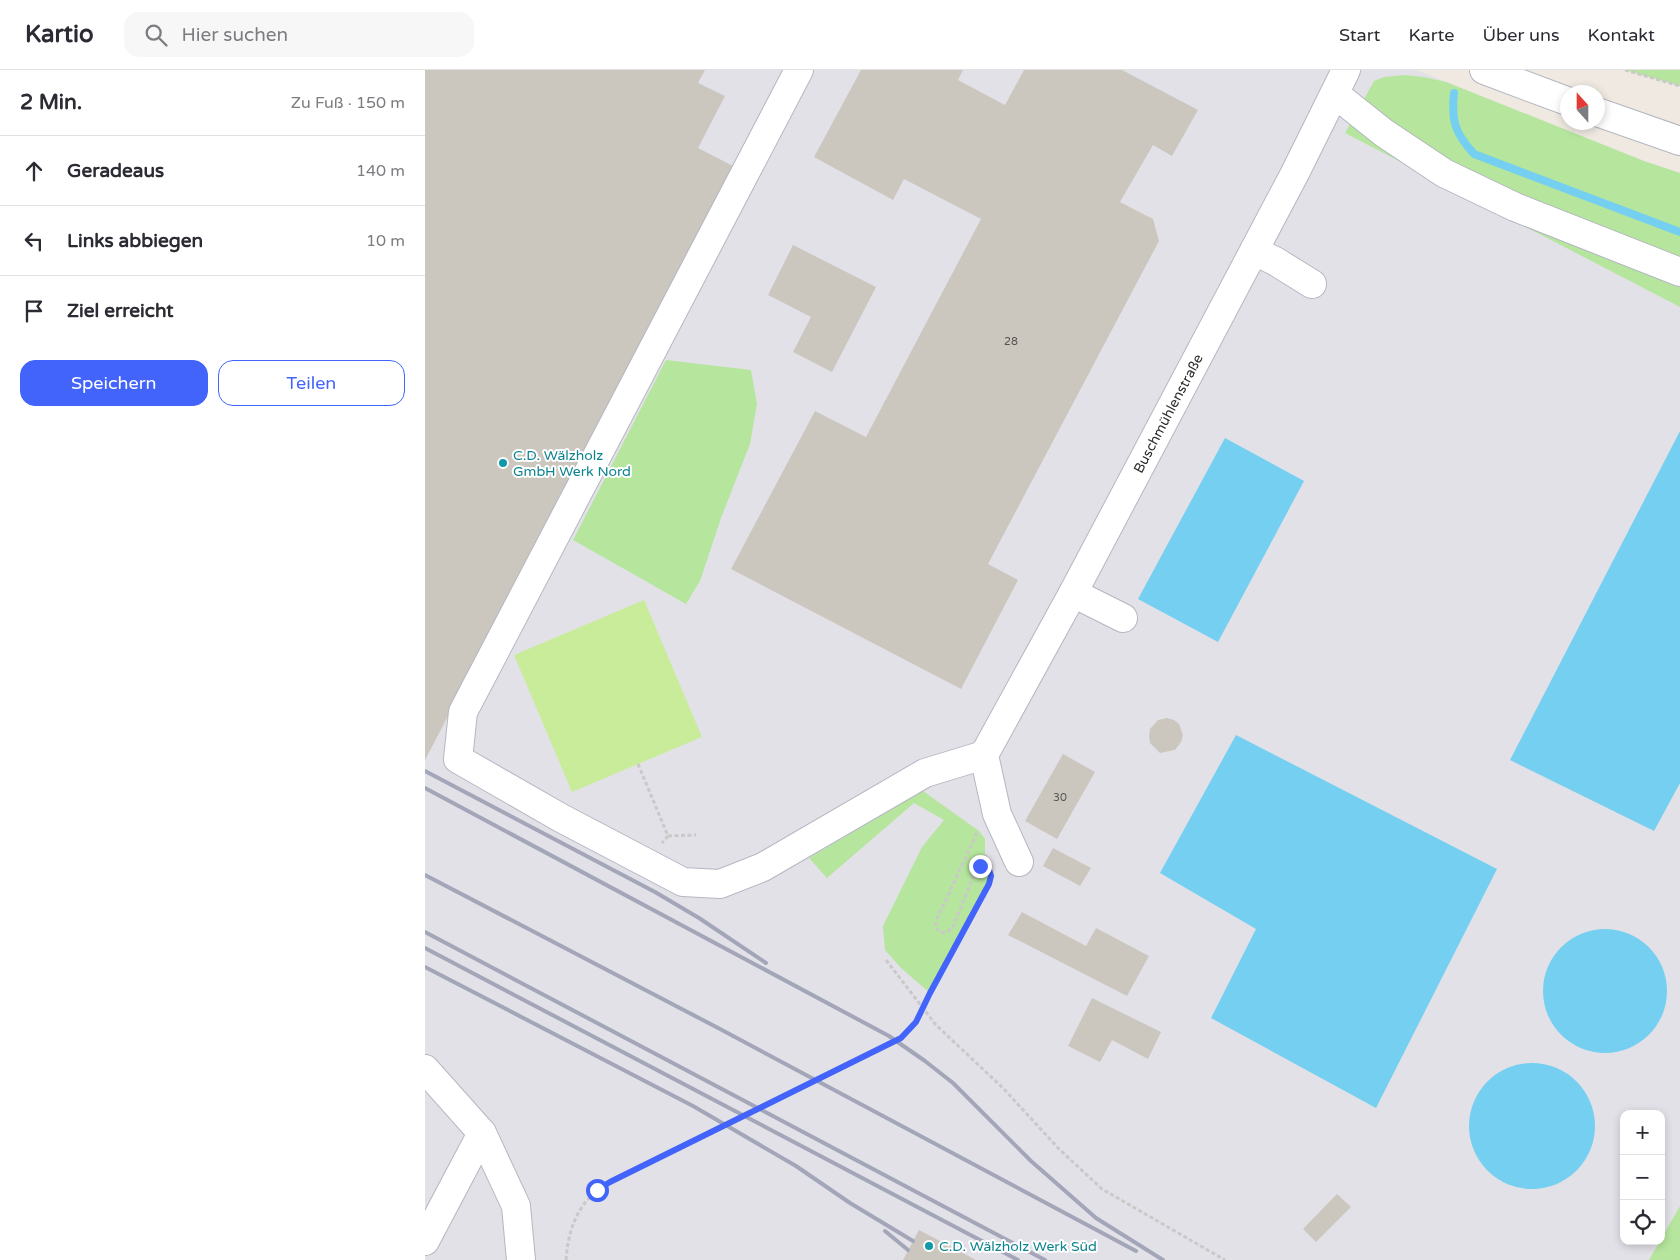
<!DOCTYPE html>
<html lang="de">
<head>
<meta charset="utf-8">
<style>
	:root { --surface:#fff; --page:#f7f7f7; --text:#2b2b33; --muted:#7c7c81; --line:#e1e1e2; --accent:#4264fb }
	body { margin:0; font-family:"Varela Round",sans-serif; background:var(--page); color:var(--text) }
	.controls { position:absolute; right:15px; bottom:15px; display:grid; overflow:hidden; border-radius:10px; box-shadow:0 2px 8px #0003 }
	.controls button { width:45px; height:45px; display:grid; place-items:center; padding:0; border:0; border-bottom:1px solid var(--line); background:var(--surface); color:var(--text); font:25px sans-serif }
	.compass { position:absolute; left:1135px; top:15px; width:45px; height:45px; border-radius:50%; background:var(--surface); box-shadow:0 2px 8px #0003; rotate:339deg }
	.stop { position:absolute; width:15px; height:15px; margin:-11px; border:4px solid #4264fb; border-radius:50%; background:#fff }
	.stop.end { background:#4264fb; border-color:#fff; box-shadow:0 1px 5px #0008 }
	.list { margin:0; padding:0; list-style:none }
	h2 { display:flex; justify-content:space-between; align-items:center; height:65px; margin:0; padding:0 20px; font-size:21px }
	h2 small { font-size:16px; font-weight:400; color:var(--muted) }
	.list li { display:grid; grid-template-columns:32px 1fr auto; gap:15px; align-items:center; box-sizing:border-box; height:70px; padding:0 20px; border-top:1px solid var(--line) }
	.list b { display:block; font-size:19px; white-space:nowrap }
	.list em { font-size:16px; font-style:normal; color:var(--muted) }
	.actions { display:flex; gap:10px; padding:15px 20px }
	.actions a { flex:1; padding:11px 0; border:1px solid var(--accent); border-radius:15px; text-align:center; font-size:18px; color:var(--accent) }
	.actions .main { background:var(--accent); color:#fff }
	.icon { flex:none; width:28px; height:28px; fill:none; stroke:currentColor; stroke-width:2; stroke-linecap:round; stroke-linejoin:round }
	.map { position:relative; flex:none; width:1255px; height:1190px; overflow:hidden }
	header { display:flex; align-items:center; gap:30px; box-sizing:border-box; height:70px; padding:0 25px; background:var(--surface); border-bottom:1px solid var(--line) }
	header strong { font-size:24px }
	nav { display:flex; gap:28px; margin-inline-start:auto; font-size:18px }
	.search { width:350px; height:45px; background:var(--page); display:flex; align-items:center; gap:12px; box-sizing:border-box; padding:0 18px; border-radius:15px; color:var(--muted); font-size:19px }
	main { display:flex }
	aside { flex:1; background:var(--surface) }
	.map>svg:first-child { display:block }
	.industrial { fill:#e3e1e8; fill-rule:evenodd }
	.green { fill:#b6e59e }
	.pitch { fill:#c9ec9a }
	.water { fill:#75cff0 }
	.lines { fill:none; stroke-linecap:round; stroke-linejoin:round }
	.stream { stroke:#75cff0; stroke-width:8 }
	.building { fill:#cbc7bf }
	.minor-casing { stroke:#b4b7c1; stroke-width:30 }
	.path { stroke:#c9c9c9; stroke-width:3; stroke-dasharray:4 2.5; stroke-linecap:butt }
	.minor { stroke:#fff; stroke-width:28 }
	.rail { stroke:#a3a6b8; stroke-width:4 }
	.path-bridge { stroke:#c9c9c9; stroke-width:3; stroke-dasharray:4 2.5; stroke-linecap:butt }
	.route { stroke:#4264fb; stroke-width:6 }
	.culture-dot { fill:#0f9aa8; stroke:#fff; stroke-width:2 }
	.labels { text-anchor:middle; dominant-baseline:central; stroke-width:4; stroke-linejoin:round; paint-order:stroke }
	.number-label { font-size:11px; fill:#555452 }
	.street-label { font-size:14px; fill:#2e2e2e; stroke:#fff }
	.culture-label { font-size:14px; fill:#0d838f; stroke:#fff; text-anchor:start }
</style>
</head>
<body>
<header>
<strong>Kartio</strong>
<div class="search"><svg class="icon" aria-label="search" viewBox="0 0 24 24"><circle cx="10" cy="10" r="6"/><path d="M15 15l6 6"/></svg>Hier suchen</div>
<nav><a>Start</a><a>Karte</a><a>Über uns</a><a>Kontakt</a></nav>
</header>
<main>
<aside>
<h2>2 Min.<small>Zu Fuß · 150 m</small></h2>
<ul class="list">
<li><svg class="icon" aria-label="ahead" viewBox="0 0 24 24"><path d="M12 20V5M6 11l6-6 6 6"/></svg><div><b>Geradeaus</b></div><em>140 m</em></li>
<li><svg class="icon" aria-label="left" viewBox="0 0 24 24"><path d="M17 20v-9H6M10 6l-5 5 5 5"/></svg><div><b>Links abbiegen</b></div><em>10 m</em></li>
<li><svg class="icon" aria-label="arrive" viewBox="0 0 24 24"><path d="M6 21V4h12l-3 4 3 4H6"/></svg><div><b>Ziel erreicht</b></div></li>
</ul>
<div class="actions"><a class="main">Speichern</a><a>Teilen</a></div>
</aside>
<div class="map">
<svg width="1255" height="1190" viewBox="0 0 1255 1190">
	<rect width="100%" height="100%" fill="#efe9e1"/>
	<path class="industrial" d="M0 0H992L1219 91 1255 103V1190H0ZM1199 1044H1236V1171H1199Z"/>
	<g class="green">
		<polygon points="1200,0 1255,0 1255,16"/>
		<polygon points="979,5 999,7 1021,12 1219,91 1255,103 1255,237 920,63 949,11 959,7"/>
		<polygon points="241,290 326,300 332,334 325,374 296,448 275,511 261,534 148,470"/>
		<polygon points="498,721 554,761 560,769 560,795 563,797 566,806 563,814 505,923 476,898 460,880 458,856 497,777 519,750 489,733 402,808 384,788"/>
		<polygon points="1255,1136 1255,1190 1224,1190 1235,1171 1236,1171 1236,1169"/>
	</g>
	<polygon class="pitch" points="219,530 277,667 147,722 89,585"/>
	<g class="water">
		<polygon points="1255,361 1255,713 1229,761 1085,690"/>
		<polygon points="800,368 879,411 793,572 713,529"/>
		<polygon points="811,665 1072,799 951,1038 786,948 831,859 735,803"/>
		<circle cx="1180" cy="921" r="62"/>
		<circle cx="1107" cy="1056" r="63"/>
	</g>
	<g class="lines">
		<path class="stream" d="M1029 23C1026 51 1030 63 1049 84L1255 162"/>
	</g>
	<g class="building">
		<polygon points="0,0 280,0 273,13 300,26 273,78 310,97 0,690"/>
		<polygon points="436,0 538,0 533,10 580,35 599,0 697,0 773,40 747,86 728,75 695,132 728,149 734,171 563,494 593,510 536,619 306,499 390,341 441,367 556,149 479,109 468,130 389,87"/>
		<polygon points="368,175 451,217 407,302 368,282 386,247 343,225"/>
		<polygon points="742,648 749,650 754,654 758,665 756,672 750,680 735,683 725,673 724,666 725,659 733,650"/>
		<polygon points="638,684 670,702 632,769 600,751"/>
		<polygon points="628,778 666,798 655,816 618,796"/>
		<polygon points="597,842 661,876 671,858 724,886 702,926 583,865"/>
		<polygon points="667,928 736,962 723,989 687,970 675,992 643,976"/>
		<polygon points="912,1124 926,1137 891,1172 878,1159"/>
		<polygon points="494,1160 551,1190 478,1190"/>
	</g>
	<g class="lines">
		<defs>
			<g id="minor">
				<polyline points="374,0 38,642 33,689 136,748 258,812 295,814 338,797 500,703 559,685"/>
				<polyline points="1059,0 1142,31"/>
				<polyline points="910,24 959,63 1019,103 1090,137 1255,202"/>
				<polyline points="1172,42 1255,71"/>
				<polyline points="829,181 850,191 887,214"/>
				<polyline points="648,523 698,548"/>
				<path id="s1" d="M559 685 648 523 870 103 921 0"/>
				<polyline points="559,685 572,744 594,792"/>
				<polyline points="0,999 57,1063 0,1171"/>
				<polyline points="57,1063 91,1136 96,1190"/>
			</g>
		</defs>
		<use href="#minor" class="minor-casing"/>
		<g class="path">
			<polyline points="1200,0 1255,16"/>
			<polyline points="213,694 243,766 237,773"/>
			<path d="M552 763 511 851C510 865 520 865 528 857L550 802 555 797 560 795"/>
			<polyline points="243,766 271,765"/>
			<polyline points="560,785 560,795 563,797 566,806 563,814"/>
			<polyline points="461,890 511,955 578,1018 634,1079 677,1119 800,1190"/>
			<path d="M141 1190C143 1166 148 1146 164 1128"/>
		</g>
		<use href="#minor" class="minor"/>
		<g class="rail">
			<polyline points="0,701 230,822 274,848 341,893"/>
			<polyline points="0,718 464,966 500,991 528,1013 606,1091 671,1148 738,1190"/>
			<polyline points="0,805 295,959 711,1181"/>
			<polyline points="0,862 620,1190"/>
			<polyline points="0,878 593,1190"/>
			<polyline points="0,897 268,1036 371,1096 425,1133 488,1171"/>
			<polyline points="460,1161 483,1180"/>
		</g>
		<polyline class="path-bridge" points="164,1128 173,1120 185,1112 476,968 491,952 505,923 563,814"/>
	</g>
	<g class="lines">
		<polyline class="route" points="172,1120 185,1112 476,968 491,952 505,923 564,814 566,806 563,797 560,795 555,796"/>
	</g>
	<g class="culture-dot">
		<circle cx="78" cy="393" r="5"/>
		<circle cx="504" cy="1176" r="5"/>
	</g>
	<g class="labels">
		<g class="number-label">
			<text x="586" y="271">28</text>
			<text x="635" y="727">30</text>
		</g>
		<g class="street-label">
			<text stroke="none"><textPath href="#s1" startOffset="388">Buschmühlenstraße</textPath></text>
		</g>
		<g class="culture-label">
			<text x="88" y="385">C.D. Wälzholz<tspan x="88" dy="16">GmbH Werk Nord</tspan></text>
			<text x="514" y="1176">C.D. Wälzholz Werk Süd</text>
		</g>
	</g>
</svg>
<div class="controls">
<button>+</button>
<button>−</button>
<button><svg class="icon" aria-label="locate" viewBox="0 0 24 24"><circle cx="12" cy="12" r="6"/><path d="M12 2v4M12 18v4M2 12h4M18 12h4"/></svg></button>
</div>
<svg class="compass" viewBox="-18 -18 36 36"><path d="M0-13l5 13h-10z" fill="#e53935"/><path d="M0 13l5-13h-10z" fill="#7c7c81"/></svg>
<div class="stop" style="left:172px;top:1120px"></div>
<div class="stop end" style="left:555px;top:796px"></div>
</div>
</main>
</body>
</html>
